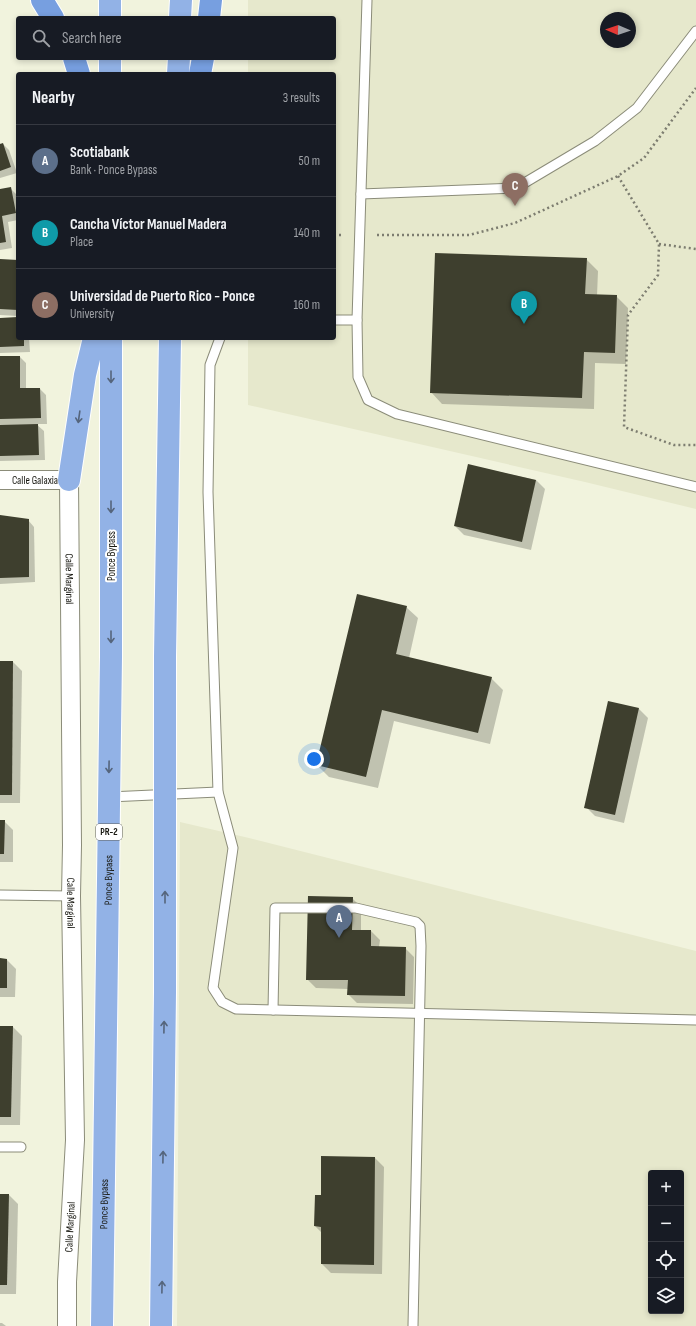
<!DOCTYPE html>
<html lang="en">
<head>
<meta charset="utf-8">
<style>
	:root { --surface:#171b24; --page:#242831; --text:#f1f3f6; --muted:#9ea1a6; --line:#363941; --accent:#2768d5 }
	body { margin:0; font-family:"Sofia Sans Condensed",sans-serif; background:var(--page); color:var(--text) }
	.controls { position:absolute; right:12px; bottom:12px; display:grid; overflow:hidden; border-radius:4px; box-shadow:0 2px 6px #0003 }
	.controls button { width:36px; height:36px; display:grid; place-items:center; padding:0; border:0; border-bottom:1px solid var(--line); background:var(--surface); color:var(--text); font:20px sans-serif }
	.compass { position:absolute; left:600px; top:12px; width:36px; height:36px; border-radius:50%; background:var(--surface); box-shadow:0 2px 6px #0003; rotate:272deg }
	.you { position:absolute; left:314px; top:759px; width:14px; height:14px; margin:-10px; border:3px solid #fff; border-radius:50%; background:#1a73e8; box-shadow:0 0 0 6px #1a73e833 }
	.badge { display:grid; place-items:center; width:26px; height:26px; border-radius:50%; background:var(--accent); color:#fff; font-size:13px; font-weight:700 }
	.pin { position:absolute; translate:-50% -33px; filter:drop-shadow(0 1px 2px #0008) }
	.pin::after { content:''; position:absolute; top:21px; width:14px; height:12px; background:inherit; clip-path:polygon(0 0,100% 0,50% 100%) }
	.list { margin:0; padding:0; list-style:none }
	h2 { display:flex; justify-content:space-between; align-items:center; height:52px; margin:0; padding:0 16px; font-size:17px }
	h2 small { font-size:13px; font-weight:400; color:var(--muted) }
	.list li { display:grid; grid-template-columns:26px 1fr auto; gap:12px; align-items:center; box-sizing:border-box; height:72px; padding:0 16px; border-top:1px solid var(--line) }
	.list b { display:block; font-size:15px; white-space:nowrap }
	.list p { margin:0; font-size:13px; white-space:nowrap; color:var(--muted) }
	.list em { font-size:13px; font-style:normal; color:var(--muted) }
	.icon { flex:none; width:22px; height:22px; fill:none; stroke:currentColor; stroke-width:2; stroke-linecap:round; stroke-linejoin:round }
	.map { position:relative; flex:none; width:696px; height:1326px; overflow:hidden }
	.search { position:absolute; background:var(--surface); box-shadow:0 2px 6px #0003; left:16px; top:16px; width:320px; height:44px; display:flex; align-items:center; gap:10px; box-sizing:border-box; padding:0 14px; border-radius:4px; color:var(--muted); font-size:15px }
	.panel { position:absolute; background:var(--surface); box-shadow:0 2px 6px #0003; left:16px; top:72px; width:320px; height:268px; border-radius:4px }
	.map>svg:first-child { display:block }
	.built { fill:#e6e8cc; fill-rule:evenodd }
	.shadow { fill:#0003 }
	.building { fill:#3e3f2e }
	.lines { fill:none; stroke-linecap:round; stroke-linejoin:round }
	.service-casing { stroke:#8b8c79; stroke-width:11 }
	.minor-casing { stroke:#8b8c79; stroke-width:20 }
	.trunk-casing { stroke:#fff; stroke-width:24 }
	.motorway-casing { stroke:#fff; stroke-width:24 }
	.path { stroke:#7d7d70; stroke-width:2.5; stroke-dasharray:2 3; stroke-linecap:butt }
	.service { stroke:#fff; stroke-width:9 }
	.minor { stroke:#fff; stroke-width:18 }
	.trunk { stroke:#92b2e6; stroke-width:22 }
	.motorway { stroke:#779fe0; stroke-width:22 }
	.oneway { stroke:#55657c }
	.labels { text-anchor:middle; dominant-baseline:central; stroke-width:4; stroke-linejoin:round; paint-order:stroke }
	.shield { fill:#fff; stroke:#5d5d58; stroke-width:1 }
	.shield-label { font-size:10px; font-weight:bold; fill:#181811 }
	.street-label { font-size:11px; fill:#181811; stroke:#fff }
</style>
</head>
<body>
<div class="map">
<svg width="696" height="1326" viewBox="0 0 696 1326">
	<rect width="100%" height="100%" fill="#f1f3dd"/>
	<g class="built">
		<path d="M248 0H696V509L585 482 248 405V338H334V74H248V58H334V18H248ZM606 18H630V42H606Z"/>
		<path d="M180 822 249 838 696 951V1326H177ZM651 1173H681V1311H651Z"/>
	</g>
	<g class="shadow">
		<polygon points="0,143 1,145 3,144 9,150 17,173 0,178"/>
		<polygon points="10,188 16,194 18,203 18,220 8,222 12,248 0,250 0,190"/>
		<polygon points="586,259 598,271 597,296 616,296 628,308 626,364 595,363 594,409 442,404 431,392"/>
		<polygon points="0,260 18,261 18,316 0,315"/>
		<polygon points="18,318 18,338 29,338 30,352 0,353 0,319"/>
		<polygon points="0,357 20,357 26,363 26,389 40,389 46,395 47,424 36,424 44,431 45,460 0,461"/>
		<polygon points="468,465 536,480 545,489 531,550 464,535 455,526"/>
		<polygon points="0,517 28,520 34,527 35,582 0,584"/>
		<polygon points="406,607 418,618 409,658 491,678 503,690 490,744 394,721 378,788 329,777 317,765"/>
		<polygon points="0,662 13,662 22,671 20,803 0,803"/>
		<polygon points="609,702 639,709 648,718 624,823 595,816 586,807"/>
		<polygon points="0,821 4,821 13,830 13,862 0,862"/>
		<polygon points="352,898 361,907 361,931 371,931 380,940 379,947 405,948 414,957 413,1004 357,1003 348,994 348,989 316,988 307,979"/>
		<polygon points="0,959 7,960 16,969 15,997 0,997"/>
		<polygon points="0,1027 13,1027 22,1036 20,1125 0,1125"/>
		<polygon points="375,1158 384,1167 382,1274 331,1273 322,1264 322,1233 315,1226 322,1196"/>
		<polygon points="0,1195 9,1195 18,1204 16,1294 0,1294"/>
		<polygon points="0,1323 2,1323 6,1326 0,1326"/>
	</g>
	<g class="building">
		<polygon points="3,143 11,167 0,171 0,144"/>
		<polygon points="11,187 16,213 2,216 6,242 0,243 0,189"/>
		<polygon points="435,253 587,258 585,294 617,295 615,353 584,352 582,398 430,393"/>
		<polygon points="0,259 18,260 18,310 0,309"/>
		<polygon points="18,317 18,338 24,338 24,346 0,347 0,318"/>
		<polygon points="0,356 20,356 20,388 40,388 41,418 0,419 0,388 9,388 0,388"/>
		<polygon points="38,424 39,455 0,456 0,425"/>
		<polygon points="468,464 536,480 522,542 454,526"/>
		<polygon points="0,515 29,519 29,577 0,578"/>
		<polygon points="357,594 407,606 396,654 492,677 478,733 382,710 366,777 316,765"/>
		<polygon points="0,661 13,661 12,795 0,795"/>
		<polygon points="608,701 639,708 615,815 584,808"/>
		<polygon points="0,820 5,820 4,854 0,854"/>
		<polygon points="308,896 353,897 352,930 371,930 371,946 406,947 405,996 347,995 348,980 306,980"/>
		<polygon points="0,958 7,959 7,988 0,988"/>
		<polygon points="0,1026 13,1026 11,1117 0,1117"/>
		<polygon points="321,1156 375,1157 374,1265 321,1264 321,1227 314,1226 315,1195 321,1195"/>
		<polygon points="0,1194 9,1194 7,1285 0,1285"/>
	</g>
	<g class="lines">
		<defs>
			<g id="service">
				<polyline points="361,194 516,188 595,141 637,108 696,31"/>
				<polyline points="334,320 357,320 367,0"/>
				<polyline points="357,320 358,377 368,400 397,414 696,487"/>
				<polyline points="220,338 210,365 208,492 218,792 233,848 213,988 222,1002 236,1009 696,1020"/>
				<polyline points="109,797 218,792"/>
				<polyline points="0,895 71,896"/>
				<polyline points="273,1010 275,908 356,908 416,922 420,926 421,946 413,1326"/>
				<polyline points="0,1147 21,1147"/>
			</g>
			<g id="minor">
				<path id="s1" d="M0 480H69L72 845 71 896 75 1140 67 1282V1326"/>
			</g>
			<g id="trunk">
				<polyline points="110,0 110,18"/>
				<polyline points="180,18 181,0"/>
				<polyline points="110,58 110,74"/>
				<polyline points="178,74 179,58"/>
				<polyline points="69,480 85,375 94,338"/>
				<path id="s2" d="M102 1326 111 657V338"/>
				<polyline points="161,1326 165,992 165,657 170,338"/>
			</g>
			<g id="motorway">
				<polyline points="42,0 53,18"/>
				<polyline points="209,18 211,0"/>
				<polyline points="74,58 79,74"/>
				<polyline points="200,74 203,58"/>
			</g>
		</defs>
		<use href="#service" class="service-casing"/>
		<use href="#minor" class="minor-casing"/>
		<use href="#trunk" class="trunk-casing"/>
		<use href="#motorway" class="motorway-casing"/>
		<g class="path">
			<polyline points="618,176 659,244 658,275 628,315 624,427 674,445 696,445"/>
			<polyline points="334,235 344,235"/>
			<polyline points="377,235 469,235 515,223 618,176 644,158 696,88"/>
			<polyline points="659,244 696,249"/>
		</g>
		<use href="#service" class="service"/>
		<use href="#minor" class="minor"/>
		<use href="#trunk" class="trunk"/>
		<use href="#motorway" class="motorway"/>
	</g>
	<defs><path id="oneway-shaft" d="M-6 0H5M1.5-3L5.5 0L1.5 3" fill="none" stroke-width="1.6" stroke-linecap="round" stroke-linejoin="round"/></defs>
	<g class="oneway">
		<use href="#oneway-shaft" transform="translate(111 377) rotate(90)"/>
		<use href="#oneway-shaft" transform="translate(79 417) rotate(98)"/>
		<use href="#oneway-shaft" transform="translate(111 507) rotate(90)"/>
		<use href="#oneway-shaft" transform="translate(111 637) rotate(90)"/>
		<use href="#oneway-shaft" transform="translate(109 767) rotate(91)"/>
		<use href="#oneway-shaft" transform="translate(165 897) rotate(-90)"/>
		<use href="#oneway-shaft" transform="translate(164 1027) rotate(-89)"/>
		<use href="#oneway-shaft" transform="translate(163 1157) rotate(-89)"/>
		<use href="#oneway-shaft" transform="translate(162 1287) rotate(-89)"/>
	</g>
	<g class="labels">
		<rect class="shield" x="96" y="824" width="26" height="16" rx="3"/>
		<g class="shield-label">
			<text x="109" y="832">PR-2</text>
		</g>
		<g class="street-label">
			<text stroke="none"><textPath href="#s1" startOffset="35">Calle Galaxia</textPath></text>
			<text transform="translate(111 556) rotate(-90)">Ponce Bypass</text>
			<text stroke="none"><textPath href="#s1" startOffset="168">Calle Marginal</textPath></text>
			<text stroke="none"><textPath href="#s2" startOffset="446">Ponce Bypass</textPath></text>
			<text stroke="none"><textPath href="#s1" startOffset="492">Calle Marginal</textPath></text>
			<text stroke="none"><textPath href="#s2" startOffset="122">Ponce Bypass</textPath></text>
			<text transform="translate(70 1227) rotate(-87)">Calle Marginal</text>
		</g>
	</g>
</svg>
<div class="controls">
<button>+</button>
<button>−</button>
<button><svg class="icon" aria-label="locate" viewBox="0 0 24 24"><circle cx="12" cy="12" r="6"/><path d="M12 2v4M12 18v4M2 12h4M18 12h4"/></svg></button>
<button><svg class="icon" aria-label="layers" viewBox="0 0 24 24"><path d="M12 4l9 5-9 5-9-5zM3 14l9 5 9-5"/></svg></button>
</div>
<svg class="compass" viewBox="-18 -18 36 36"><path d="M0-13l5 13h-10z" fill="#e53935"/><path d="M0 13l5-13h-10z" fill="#9ea1a6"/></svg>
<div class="you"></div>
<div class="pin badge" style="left:339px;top:938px;background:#5c6f8a">A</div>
<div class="pin badge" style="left:524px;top:324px;background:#0f9aa8">B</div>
<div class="pin badge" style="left:515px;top:206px;background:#8d6e63">C</div>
<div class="search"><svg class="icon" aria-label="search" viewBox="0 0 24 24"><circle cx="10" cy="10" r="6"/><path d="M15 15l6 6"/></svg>Search here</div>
<section class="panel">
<h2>Nearby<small>3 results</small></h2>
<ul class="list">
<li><span class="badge" style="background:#5c6f8a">A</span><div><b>Scotiabank</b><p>Bank · Ponce Bypass</p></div><em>50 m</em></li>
<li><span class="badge" style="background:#0f9aa8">B</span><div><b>Cancha Víctor Manuel Madera</b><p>Place</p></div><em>140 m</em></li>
<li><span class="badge" style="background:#8d6e63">C</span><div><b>Universidad de Puerto Rico - Ponce</b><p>University</p></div><em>160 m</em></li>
</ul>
</section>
</div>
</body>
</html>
